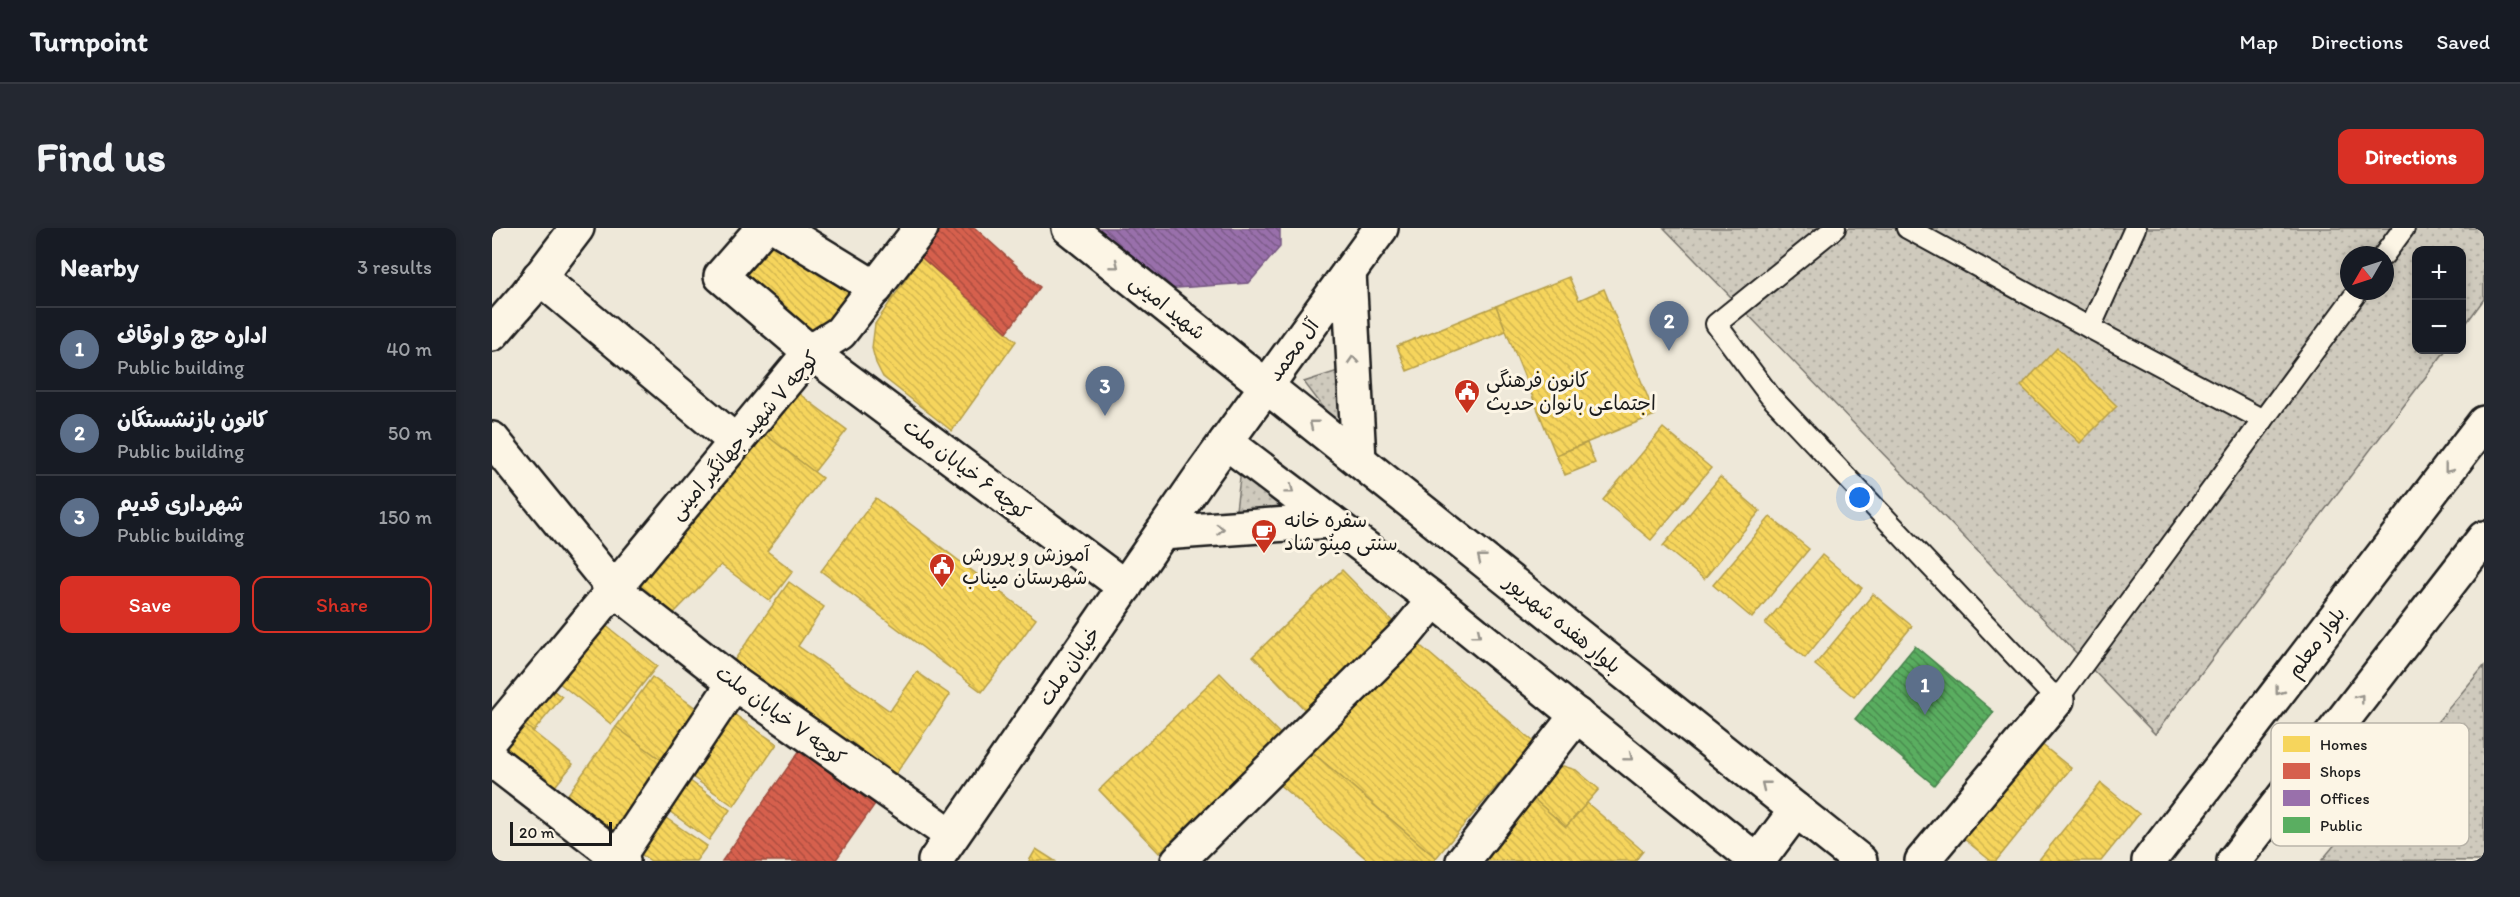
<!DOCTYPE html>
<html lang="en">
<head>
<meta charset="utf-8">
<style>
	:root { --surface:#171b24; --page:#242831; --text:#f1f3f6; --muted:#9ea1a6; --line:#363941; --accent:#d93025 }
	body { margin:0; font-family:Itim,"Playpen Sans Arabic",sans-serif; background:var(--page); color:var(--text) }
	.controls { position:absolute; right:18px; top:18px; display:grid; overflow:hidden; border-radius:12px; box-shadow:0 3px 9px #0003 }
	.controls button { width:54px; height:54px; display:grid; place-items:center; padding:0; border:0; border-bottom:2px solid var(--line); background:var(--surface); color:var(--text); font:30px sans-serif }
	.compass { position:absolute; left:1848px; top:18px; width:54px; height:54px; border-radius:50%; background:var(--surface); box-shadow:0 3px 9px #0003; rotate:231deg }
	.scale { position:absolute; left:18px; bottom:15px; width:102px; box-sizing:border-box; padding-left:6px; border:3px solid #1c1c1c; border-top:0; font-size:16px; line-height:21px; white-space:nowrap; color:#1c1c1c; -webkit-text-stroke:4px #fcf5e5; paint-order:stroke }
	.you { position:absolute; left:1368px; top:270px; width:21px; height:21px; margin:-15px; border:4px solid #fff; border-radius:50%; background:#1a73e8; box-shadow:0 0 0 9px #1a73e833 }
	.badge { display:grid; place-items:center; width:39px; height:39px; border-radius:50%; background:var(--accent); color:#fff; font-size:20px; font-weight:700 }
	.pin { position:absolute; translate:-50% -50px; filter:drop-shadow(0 2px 3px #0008) }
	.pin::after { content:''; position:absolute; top:32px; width:21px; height:18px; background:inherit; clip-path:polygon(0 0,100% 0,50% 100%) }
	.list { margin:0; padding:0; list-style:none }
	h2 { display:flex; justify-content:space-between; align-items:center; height:78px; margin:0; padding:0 24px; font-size:26px }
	h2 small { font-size:20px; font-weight:400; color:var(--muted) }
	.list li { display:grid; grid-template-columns:39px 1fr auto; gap:18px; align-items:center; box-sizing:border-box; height:84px; padding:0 24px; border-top:2px solid var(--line) }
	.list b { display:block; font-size:22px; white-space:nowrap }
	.list p { margin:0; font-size:20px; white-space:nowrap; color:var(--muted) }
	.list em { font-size:20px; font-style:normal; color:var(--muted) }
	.actions { display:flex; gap:12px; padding:18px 24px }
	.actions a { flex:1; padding:14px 0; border:2px solid var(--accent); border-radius:12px; text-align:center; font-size:21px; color:var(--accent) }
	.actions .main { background:var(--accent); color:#fff }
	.map { position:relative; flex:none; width:1992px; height:633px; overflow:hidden; border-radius:12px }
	header { display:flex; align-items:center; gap:36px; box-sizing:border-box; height:84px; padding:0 30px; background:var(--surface); border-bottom:2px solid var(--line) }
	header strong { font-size:28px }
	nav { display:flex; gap:33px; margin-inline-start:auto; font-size:21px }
	.intro { display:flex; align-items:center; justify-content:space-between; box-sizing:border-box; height:144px; padding:0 36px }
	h1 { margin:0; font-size:42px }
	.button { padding:15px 27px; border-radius:12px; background:var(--accent); color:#fff; font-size:21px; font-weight:700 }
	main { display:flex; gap:36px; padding:0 36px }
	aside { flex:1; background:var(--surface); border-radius:12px; box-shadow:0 3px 9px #0003 }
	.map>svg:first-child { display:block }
	.green { fill:url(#green-dots); stroke:#76736c; stroke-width:1.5; fill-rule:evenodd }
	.homes { fill:url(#homes-back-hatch); stroke:#b59e49; stroke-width:1.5 }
	.shops { fill:url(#shops-back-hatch); stroke:#9e4c3e; stroke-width:1.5 }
	.offices { fill:url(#offices-back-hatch); stroke:#745780; stroke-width:1.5 }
	.public { fill:url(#public-back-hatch); stroke:#47824c; stroke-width:1.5 }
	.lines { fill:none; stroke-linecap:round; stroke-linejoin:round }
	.service-casing { stroke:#1c1c1c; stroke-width:24 }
	.minor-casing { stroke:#1c1c1c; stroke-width:38 }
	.secondary-casing { stroke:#1c1c1c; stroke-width:38 }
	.primary-casing { stroke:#1c1c1c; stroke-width:38 }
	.service { stroke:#fcf5e5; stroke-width:20 }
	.minor { stroke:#fcf5e5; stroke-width:33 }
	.secondary { stroke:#fcf5e5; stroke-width:33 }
	.primary { stroke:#fcf5e5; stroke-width:33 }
	.oneway { stroke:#97938b }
	.labels { text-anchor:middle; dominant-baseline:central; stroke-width:6; stroke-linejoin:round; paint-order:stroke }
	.street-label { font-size:20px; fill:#1c1c1c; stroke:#fcf5e5 }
	.poi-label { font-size:20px; fill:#1c1c1c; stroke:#fcf5e5; text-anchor:start }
	.key { fill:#fcf5e5; stroke:#b9b4a9; stroke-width:1.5 }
	.key-label { font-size:16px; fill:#1c1c1c }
</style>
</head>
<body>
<header>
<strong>Turnpoint</strong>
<nav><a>Map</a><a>Directions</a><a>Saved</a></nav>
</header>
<div class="intro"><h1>Find us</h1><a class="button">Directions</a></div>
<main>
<aside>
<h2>Nearby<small>3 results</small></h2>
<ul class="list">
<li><span class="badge" style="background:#5c6f8a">1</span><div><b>اداره حج و اوقاف</b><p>Public building</p></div><em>40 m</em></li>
<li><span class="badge" style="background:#5c6f8a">2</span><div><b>کانون بازنشستگان</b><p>Public building</p></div><em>50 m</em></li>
<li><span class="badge" style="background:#5c6f8a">3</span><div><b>شهرداری قدیم</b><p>Public building</p></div><em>150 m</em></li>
</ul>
<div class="actions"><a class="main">Save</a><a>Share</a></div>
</aside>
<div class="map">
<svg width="1992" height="633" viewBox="0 0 1992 633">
	<defs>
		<pattern id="green-dots" width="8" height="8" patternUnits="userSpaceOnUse" patternTransform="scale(1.5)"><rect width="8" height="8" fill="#cfcabd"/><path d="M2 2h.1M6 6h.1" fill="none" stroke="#b1ada2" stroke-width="1.8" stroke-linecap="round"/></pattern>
		<pattern id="homes-back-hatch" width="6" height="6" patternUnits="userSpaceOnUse" patternTransform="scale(1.5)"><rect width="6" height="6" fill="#f6d55c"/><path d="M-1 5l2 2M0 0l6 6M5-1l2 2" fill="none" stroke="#d2b64f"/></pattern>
		<pattern id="shops-back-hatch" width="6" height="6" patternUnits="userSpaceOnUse" patternTransform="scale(1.5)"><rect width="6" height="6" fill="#d6604d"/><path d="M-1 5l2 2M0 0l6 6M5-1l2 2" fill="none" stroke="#ad4e3f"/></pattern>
		<pattern id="offices-back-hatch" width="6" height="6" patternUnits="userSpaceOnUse" patternTransform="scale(1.5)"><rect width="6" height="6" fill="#9970ab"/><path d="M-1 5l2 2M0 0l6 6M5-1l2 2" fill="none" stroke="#7c5b8a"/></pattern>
		<pattern id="public-back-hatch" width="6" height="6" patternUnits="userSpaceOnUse" patternTransform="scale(1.5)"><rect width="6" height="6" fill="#5aae61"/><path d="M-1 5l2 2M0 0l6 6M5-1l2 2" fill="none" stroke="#4a8d4f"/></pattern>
	</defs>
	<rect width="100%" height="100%" fill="#eee8d9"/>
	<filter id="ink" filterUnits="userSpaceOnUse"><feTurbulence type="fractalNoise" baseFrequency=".0167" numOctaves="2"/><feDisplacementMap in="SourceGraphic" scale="12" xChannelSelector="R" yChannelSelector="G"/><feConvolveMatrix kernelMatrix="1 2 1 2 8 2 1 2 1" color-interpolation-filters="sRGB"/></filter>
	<g filter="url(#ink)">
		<g class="green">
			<path d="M1172 0H1992V71L1970 101V22H1924V122H1954L1663 506ZM1857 27H1893V63H1857Z"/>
			<polygon points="858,139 847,200 812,154"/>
			<polygon points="749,242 800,275 743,290"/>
			<polygon points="1992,438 1992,633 1830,632"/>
		</g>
		<g class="homes">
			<polygon points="285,5 367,56 320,110 245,50"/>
			<polygon points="429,29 524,113 460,203 391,149 384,135 380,120 383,96"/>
			<polygon points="1077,49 1087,72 1112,61 1163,187 1064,227 1004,78"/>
			<polygon points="1004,78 1014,103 915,143 905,118"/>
			<polygon points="1565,120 1625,178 1588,215 1529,158"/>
			<polygon points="298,159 355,202 322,244 266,201"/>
			<polygon points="1171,200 1219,240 1159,312 1111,272"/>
			<polygon points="266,201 330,250 275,323 301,343 278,373 229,337 180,387 145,361"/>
			<polygon points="1095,215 1103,235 1073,247 1064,227"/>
			<polygon points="1228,249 1268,283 1212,351 1171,318"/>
			<polygon points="384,270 544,391 490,464 329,343"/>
			<polygon points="1278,289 1317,321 1260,390 1221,357"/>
			<polygon points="1330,327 1370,360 1313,430 1273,396"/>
			<polygon points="850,342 903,396 814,483 761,428"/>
			<polygon points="297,354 332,379 306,418 398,483 425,444 458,467 403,547 241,434"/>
			<polygon points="1381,366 1420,398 1362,469 1323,437"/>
			<polygon points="108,393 165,438 119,496 62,451"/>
			<polygon points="918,409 1042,514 944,630 814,519"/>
			<polygon points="728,445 789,507 667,625 607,562"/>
			<polygon points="160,449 211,485 175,536 124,499"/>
			<polygon points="57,459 70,469 41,504 29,494"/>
			<polygon points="239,484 285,516 242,578 196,546"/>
			<polygon points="29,494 81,536 56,567 4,526"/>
			<polygon points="124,499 175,536 121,612 69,576"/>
			<polygon points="1543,511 1579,540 1504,633 1499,633 1466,606"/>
			<polygon points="814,519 944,630 942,633 877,633 784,554"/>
			<polygon points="1071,538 1084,542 1107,561 1074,599 1036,566 1061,540"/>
			<polygon points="194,550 238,582 217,612 173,580"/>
			<polygon points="1609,555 1647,586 1609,633 1546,633"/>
			<polygon points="1036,566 1074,599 1095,575 1151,623 1143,633 990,633"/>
			<polygon points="168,586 215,618 204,633 159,633 143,622"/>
			<polygon points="544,621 563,633 537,633"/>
		</g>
		<g class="shops">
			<polygon points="447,0 483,0 548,59 515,104 429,29"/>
			<polygon points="308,522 383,576 343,633 230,633"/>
		</g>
		<polygon class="offices" points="599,0 788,0 788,19 757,55 671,61"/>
		<polygon class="public" points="1423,418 1502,484 1442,557 1363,491"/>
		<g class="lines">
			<defs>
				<g id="service">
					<polyline points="1343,0 1224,96 1278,168 1565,472 1866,63"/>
					<polyline points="1415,0 1598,100 1643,0"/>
					<polyline points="1892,27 1912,0"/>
					<polyline points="1598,100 1771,192"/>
				</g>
				<g id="minor">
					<polyline points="271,0 229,48 318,124 633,359"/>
					<polyline points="286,0 384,60"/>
					<polyline points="47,49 243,213"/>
					<polyline points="0,106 35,66 85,0"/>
					<polyline points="774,158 1368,633"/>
					<polyline points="0,211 122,361 242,455 459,607"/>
					<polyline points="734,214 942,372 1265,633"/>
					<polyline points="0,509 318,124 348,105 429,0"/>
					<polyline points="0,532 131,633"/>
					<polyline points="126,629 242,455"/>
					<polyline points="686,633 913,407 942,372"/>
					<polyline points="971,633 1085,487"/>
					<polyline points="1266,633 1304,582"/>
					<polyline points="1430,633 1565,472"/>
				</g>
				<g id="secondary">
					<polyline points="857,44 867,232"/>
					<polyline points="670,305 838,293"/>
					<polyline points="443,633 712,244 889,0"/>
					<polyline points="1657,633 1992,195"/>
					<polyline points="1742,633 1992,310"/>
				</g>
				<polyline id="primary" points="577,0 774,158"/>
			</defs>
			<use href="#service" class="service-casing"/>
			<use href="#minor" class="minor-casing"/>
			<use href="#secondary" class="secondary-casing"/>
			<use href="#primary" class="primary-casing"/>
			<use href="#service" class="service"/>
			<use href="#minor" class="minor"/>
			<use href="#secondary" class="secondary"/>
			<use href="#primary" class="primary"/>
		</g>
		<defs><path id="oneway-chevron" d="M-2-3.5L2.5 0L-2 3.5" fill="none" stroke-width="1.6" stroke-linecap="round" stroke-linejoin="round" transform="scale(1.5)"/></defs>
		<g class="oneway">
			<use href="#oneway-chevron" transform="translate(623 37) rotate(39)"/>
			<use href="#oneway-chevron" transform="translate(861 132) rotate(-93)"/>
			<use href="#oneway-chevron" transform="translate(821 196) rotate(-141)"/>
			<use href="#oneway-chevron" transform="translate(1956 241) rotate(128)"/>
			<use href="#oneway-chevron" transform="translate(798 262) rotate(37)"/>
			<use href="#oneway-chevron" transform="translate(728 301) rotate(-4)"/>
			<use href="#oneway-chevron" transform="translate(989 330) rotate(-141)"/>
			<use href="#oneway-chevron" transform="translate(985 406) rotate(39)"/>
			<use href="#oneway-chevron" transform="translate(1787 463) rotate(127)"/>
			<use href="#oneway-chevron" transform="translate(1868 470) rotate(-52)"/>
			<use href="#oneway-chevron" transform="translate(1137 529) rotate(39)"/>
			<use href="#oneway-chevron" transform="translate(1273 557) rotate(-141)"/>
		</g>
	</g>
	<defs>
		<symbol id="civic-pin" viewBox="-11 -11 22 30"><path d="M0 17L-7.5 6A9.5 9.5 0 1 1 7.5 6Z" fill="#c8321e" stroke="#fcf5e5"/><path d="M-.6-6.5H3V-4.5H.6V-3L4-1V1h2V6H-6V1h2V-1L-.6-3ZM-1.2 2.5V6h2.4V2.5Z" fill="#fff"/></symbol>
		<symbol id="cafe-pin" viewBox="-11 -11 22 30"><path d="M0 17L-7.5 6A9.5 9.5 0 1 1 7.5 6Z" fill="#c8321e" stroke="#fcf5e5"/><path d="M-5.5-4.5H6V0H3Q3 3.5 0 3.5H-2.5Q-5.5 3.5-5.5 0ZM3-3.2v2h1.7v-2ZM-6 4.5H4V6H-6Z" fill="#fff"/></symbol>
	</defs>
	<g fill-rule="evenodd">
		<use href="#civic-pin" x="960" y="149" width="30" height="40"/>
		<use href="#cafe-pin" x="757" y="289" width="30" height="40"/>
		<use href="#civic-pin" x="435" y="323" width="30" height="40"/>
	</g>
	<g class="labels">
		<g class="street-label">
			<text transform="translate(676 79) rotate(39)">شهید امینی</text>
			<text transform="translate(801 122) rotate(-54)">آل محمد</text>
			<text transform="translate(252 207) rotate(-49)">کوچه ۷ شهید جهانگیر امینی</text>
			<text transform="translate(475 241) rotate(37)">کوچه ۶ خیابان ملت</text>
			<text transform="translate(1071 396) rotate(39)">بلوار هفده شهریور</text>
			<text transform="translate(1824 414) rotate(-53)">بلوار معلم</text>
			<text transform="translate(577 438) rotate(-55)">خیابان ملت</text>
			<text transform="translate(289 487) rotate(36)">کوچه ۷ خیابان ملت</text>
		</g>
		<g class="poi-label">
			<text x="994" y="152">کانون فرهنگی<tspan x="994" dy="23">اجتماعی بانوان حدیث</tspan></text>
			<text x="792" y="292">سفره خانه<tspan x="792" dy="23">سنتی مینُو شاد</tspan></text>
			<text x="470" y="326">آموزش و پرورش<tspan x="470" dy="23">شهرستان میناب</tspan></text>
		</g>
	</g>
	<rect x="1779" y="495" width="198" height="123" rx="9" class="key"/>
	<rect x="1791" y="508" width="27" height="16" fill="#f6d55c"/>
	<rect x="1791" y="535" width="27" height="16" fill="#d6604d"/>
	<rect x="1791" y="562" width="27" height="16" fill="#9970ab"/>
	<rect x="1791" y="589" width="27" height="16" fill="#5aae61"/>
	<g class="key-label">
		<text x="1828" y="522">Homes</text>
		<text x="1828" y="549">Shops</text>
		<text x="1828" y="576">Offices</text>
		<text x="1828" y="603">Public</text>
	</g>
</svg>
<div class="controls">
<button>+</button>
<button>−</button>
</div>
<svg class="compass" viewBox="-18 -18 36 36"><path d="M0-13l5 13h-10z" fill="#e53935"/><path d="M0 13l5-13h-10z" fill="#9ea1a6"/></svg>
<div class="scale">20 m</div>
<div class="you"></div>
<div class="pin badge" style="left:1433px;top:487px;background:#5c6f8a">1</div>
<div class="pin badge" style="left:1177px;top:123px;background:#5c6f8a">2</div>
<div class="pin badge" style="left:613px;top:188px;background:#5c6f8a">3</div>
</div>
</main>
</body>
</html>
